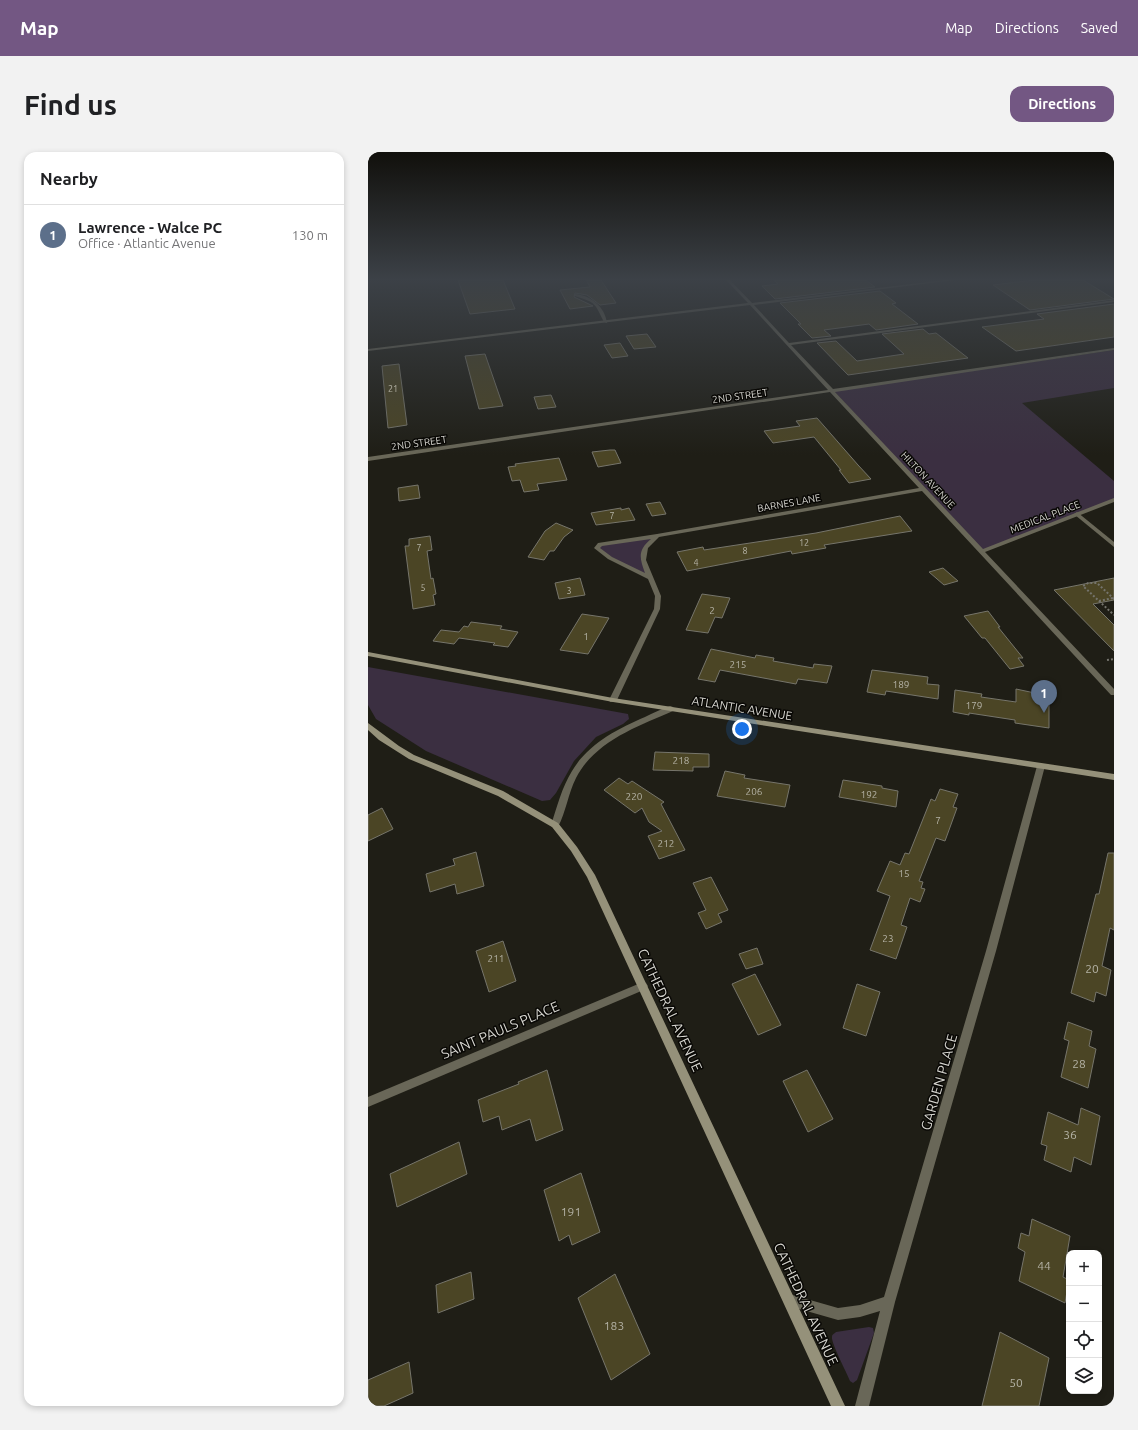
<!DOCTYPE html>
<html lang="en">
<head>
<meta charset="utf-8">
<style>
	:root { --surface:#fff; --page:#f2f2f2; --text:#202124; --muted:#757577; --line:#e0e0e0; --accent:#735783 }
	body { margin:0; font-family:Ubuntu,sans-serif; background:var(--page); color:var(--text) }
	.controls { position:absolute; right:12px; bottom:12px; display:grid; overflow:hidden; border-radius:8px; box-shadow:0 2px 6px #0003 }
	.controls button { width:36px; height:36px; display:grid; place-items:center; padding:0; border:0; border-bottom:1px solid var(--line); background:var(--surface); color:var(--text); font:20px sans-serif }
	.you { position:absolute; left:374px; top:577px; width:14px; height:14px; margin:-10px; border:3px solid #fff; border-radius:50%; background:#1a73e8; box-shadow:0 0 0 6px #1a73e833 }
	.badge { display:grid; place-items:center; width:26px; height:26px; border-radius:50%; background:var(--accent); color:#fff; font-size:13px; font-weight:700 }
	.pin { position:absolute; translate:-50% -33px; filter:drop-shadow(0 1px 2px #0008) }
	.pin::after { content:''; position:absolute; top:21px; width:14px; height:12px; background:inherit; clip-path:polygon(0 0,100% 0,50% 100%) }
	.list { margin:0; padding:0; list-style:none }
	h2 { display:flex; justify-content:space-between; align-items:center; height:52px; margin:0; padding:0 16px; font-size:17px }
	h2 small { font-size:13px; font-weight:400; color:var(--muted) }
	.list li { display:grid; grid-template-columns:26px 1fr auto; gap:12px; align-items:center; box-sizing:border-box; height:60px; padding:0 16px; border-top:1px solid var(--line) }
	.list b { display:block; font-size:15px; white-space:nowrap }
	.list p { margin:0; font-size:13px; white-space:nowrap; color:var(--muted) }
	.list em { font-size:13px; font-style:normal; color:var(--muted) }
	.icon { flex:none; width:22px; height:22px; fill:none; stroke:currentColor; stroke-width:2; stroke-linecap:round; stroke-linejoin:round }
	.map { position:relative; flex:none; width:746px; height:1254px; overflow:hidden; border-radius:12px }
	header { display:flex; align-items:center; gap:24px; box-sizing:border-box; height:56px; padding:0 20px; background:var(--accent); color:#fff }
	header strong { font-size:19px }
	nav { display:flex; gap:22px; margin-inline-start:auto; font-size:14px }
	.intro { display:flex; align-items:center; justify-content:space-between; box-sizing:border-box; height:96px; padding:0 24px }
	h1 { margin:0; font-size:28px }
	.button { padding:10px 18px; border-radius:12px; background:var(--accent); color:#fff; font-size:14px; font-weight:700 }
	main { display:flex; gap:24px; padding:0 24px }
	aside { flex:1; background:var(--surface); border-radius:12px; box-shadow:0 2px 6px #0003 }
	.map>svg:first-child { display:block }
	.green { fill:#3b2f41 }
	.building { fill:#4b4525; stroke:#76756b }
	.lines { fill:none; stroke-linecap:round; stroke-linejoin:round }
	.path { stroke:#75746d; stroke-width:2; stroke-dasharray:2 2; stroke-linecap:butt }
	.lane { fill:#696758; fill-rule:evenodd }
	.street { fill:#696758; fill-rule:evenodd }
	.secondary { fill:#95917a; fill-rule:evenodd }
	.labels { text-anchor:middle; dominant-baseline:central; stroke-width:3; stroke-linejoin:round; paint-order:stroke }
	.far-number-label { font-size:9px; fill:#b4b2a5 }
	.far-street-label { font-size:10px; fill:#d7d6d0; stroke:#090805 }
	.number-label { font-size:10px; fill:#b4b2a5 }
	.street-label { font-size:12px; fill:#d7d6d0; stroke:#090805 }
	.near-number-label { font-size:12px; fill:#b4b2a5 }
	.near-street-label { font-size:14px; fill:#d7d6d0; stroke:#090805 }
</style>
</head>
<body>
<header>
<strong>Map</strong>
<nav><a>Map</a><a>Directions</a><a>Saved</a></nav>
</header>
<div class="intro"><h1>Find us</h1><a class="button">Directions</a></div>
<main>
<aside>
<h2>Nearby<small></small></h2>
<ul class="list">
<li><span class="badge" style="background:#5c6f8a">1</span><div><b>Lawrence - Walce PC</b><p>Office · Atlantic Avenue</p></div><em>130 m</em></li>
</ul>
</aside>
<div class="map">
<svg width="746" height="1254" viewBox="0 0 746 1254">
	<rect width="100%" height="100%" fill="#1f1e16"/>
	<g class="green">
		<polygon points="746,198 746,236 654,251 746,329 746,349 614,399 466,239"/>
		<polygon points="289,384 277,396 275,408 283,426 242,406 229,396 232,392"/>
		<polygon points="0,515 260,562 261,567 255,572 228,585 206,609 188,641 182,648 174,649 58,599 8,567 0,553"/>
		<path d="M501 1175 505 1176 506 1181 489 1228 485 1231 482 1229C479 1221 463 1191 464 1185 464 1182 466 1182 468 1180Z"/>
	</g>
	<g class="building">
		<polygon points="90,128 135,128 147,157 102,162"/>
		<polygon points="218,128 233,128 248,151 232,153 219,143 207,141 206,145 225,154 202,157 192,138 222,135"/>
		<polygon points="406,128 498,128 507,135 407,147 394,134 410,132"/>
		<polygon points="667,128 715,128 746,147 662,158 625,133"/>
		<polygon points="512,139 528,151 524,152 550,172 508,178 501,172 456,178 463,184 444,186 430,172 433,172 412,151"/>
		<polygon points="746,152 746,185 648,199 614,175 676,167 669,162"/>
		<polygon points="555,177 561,182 568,181 600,206 480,223 449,191 468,189 489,209 536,202 514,182"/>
		<polygon points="279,182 288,195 266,197 258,184"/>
		<polygon points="252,191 260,204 244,206 236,193"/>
		<polygon points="117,202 135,254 111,257 97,204"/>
		<polygon points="31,212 39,273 20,276 14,214"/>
		<polygon points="183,243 188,255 170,257 166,245"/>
		<polygon points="449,266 490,313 503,327 481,331 471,318 473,318 446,285 405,291 396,279 432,274 428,269"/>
		<polygon points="242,298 247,298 253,311 230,315 224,300"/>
		<polygon points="191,306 199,328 169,332 171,338 156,340 152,328 144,329 140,315 148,314 147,312"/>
		<polygon points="50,333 52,346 31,349 30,336"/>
		<polygon points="292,350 298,362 284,364 278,352"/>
		<polygon points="253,356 253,358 261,356 267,368 228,373 223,361"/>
		<polygon points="532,364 544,379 456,393 458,396 424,402 423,399 319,419 309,400 335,395 336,398 448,381"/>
		<polygon points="188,371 205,378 196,385 186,399 182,399 176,408 160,405 177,379"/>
		<polygon points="62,384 64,398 59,399 63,427 65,426 68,442 65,443 67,453 45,457 37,394 41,394 41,387"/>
		<polygon points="575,416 590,429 576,433 561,420"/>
		<polygon points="212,426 217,443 191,447 187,431"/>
		<polygon points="746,426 746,448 725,452 746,473 746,499 686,438"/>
		<polygon points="334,442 362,446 354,466 347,465 340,481 318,478"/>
		<polygon points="620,459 632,475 630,475 655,506 650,506 656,514 642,517 617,486 614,486 596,464"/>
		<polygon points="214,462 241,466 220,502 192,498"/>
		<polygon points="103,470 134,474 132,477 150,480 140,495 125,493 127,491 91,486 86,492 65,489 73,478 91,480 96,474 100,475"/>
		<polygon points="343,497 387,506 388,503 406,506 405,509 445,516 446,512 464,514 459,531 430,527 428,532 352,518 347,530 330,527"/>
		<polygon points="504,518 560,525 559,532 571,533 570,547 518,539 517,543 499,540"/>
		<polygon points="648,537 681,544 681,576 647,571 647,568 601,561 601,563 585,560 587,538 614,542 613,545 648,550"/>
		<polygon points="287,600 341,602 341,615 325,615 325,619 285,618"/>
		<polygon points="357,619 377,623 376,626 422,633 417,655 349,644"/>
		<polygon points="251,626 260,632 264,629 296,650 293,652 317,698 291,707 280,684 294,679 281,670 274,656 267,661 236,638"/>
		<polygon points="475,628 514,634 514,636 530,639 528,655 471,645"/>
		<polygon points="572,637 590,642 585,655 589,656 577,689 568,686 551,729 555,730 553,736 557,737 552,750 542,746 533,773 539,775 528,807 502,798 522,744 509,739 522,709 532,713 537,701 541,702 563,647 567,649"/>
		<polygon points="14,656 25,677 0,689 0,663"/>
		<polygon points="108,700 116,734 89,742 87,732 62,740 58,722 87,713 85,707"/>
		<polygon points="740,701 746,701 746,778 742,776 734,814 743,818 738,844 728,840 726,850 703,841 728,742 731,742"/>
		<polygon points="343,725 360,758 350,762 354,770 338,777 330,761 338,758 325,731"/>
		<polygon points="135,789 148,829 121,840 108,799"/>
		<polygon points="389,796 395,812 378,817 371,802"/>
		<polygon points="387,822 413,873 390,883 364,832"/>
		<polygon points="489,832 512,840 498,884 475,876"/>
		<polygon points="700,870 724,879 721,894 728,897 720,936 693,925 701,889 696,887"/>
		<polygon points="179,918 195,978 168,989 162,967 134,978 131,964 115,970 110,948 151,932 150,930"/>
		<polygon points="439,918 465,967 440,980 415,929"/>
		<polygon points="713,956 732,964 723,1013 706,1005 703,1020 676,1008 679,994 673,992 680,960 710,973"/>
		<polygon points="91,990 99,1022 29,1055 22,1022"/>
		<polygon points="213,1021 232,1080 204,1093 201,1083 191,1089 176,1038"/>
		<polygon points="664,1067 702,1084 695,1125 701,1128 697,1151 651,1129 657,1100 650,1096 653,1081 661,1084"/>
		<polygon points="103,1120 106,1147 70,1161 68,1133"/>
		<polygon points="247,1122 282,1202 243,1228 210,1146"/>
		<polygon points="632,1180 681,1206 671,1254 614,1254"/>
		<polygon points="41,1210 45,1241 16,1254 0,1254 0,1228"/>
	</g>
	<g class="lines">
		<g class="path">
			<polyline points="746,447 729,431 720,431 715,434 746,463"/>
			<polyline points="731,449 745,446"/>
			<polyline points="739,508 746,507"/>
		</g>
		<g class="lane">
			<path d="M207 142C223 143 237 155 239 171L236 170C226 150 228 151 207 144Z"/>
			<polygon points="709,360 746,390 746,395 707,363 706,362"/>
		</g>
		<g class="street">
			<path d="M358 128H362L384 151 577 128H587L386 153 421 191 746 148V150L423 193 465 237 746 196V198L467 240 615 397 746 346V350L617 400 746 537V543H743L554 339 291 385 280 396 278 408 293 444 292 457 249 548 245 550H242L241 548 286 457 287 444 280 427 240 407 226 396 230 391 289 382 551 336 462 240 0 309V305L460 238 382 153 0 199V197L380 151ZM283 387C270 398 271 405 277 421L244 405 232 396 234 394Z"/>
			<path d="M302 554 305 555 306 557 305 559C270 574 226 590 208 626 200 642 198 660 190 675H184L183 673C189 655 194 635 204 619 220 592 249 577 277 565 285 561 293 557 302 554Z"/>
			<polygon points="673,611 677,614 628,799 527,1150 501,1254 487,1254 512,1159 492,1165 470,1168 421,1154 417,1152 415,1148 417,1144 421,1142 470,1156 492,1153 516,1145 618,799 669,614"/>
			<polygon points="275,830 278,831 280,834 278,837 0,955 0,945"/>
		</g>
		<g class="secondary">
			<polygon points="0,500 245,546 746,622 746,628 245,550 0,504"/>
			<polygon points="0,571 31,594 46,603 135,639 190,671 209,695 227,723 477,1254 463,1254 219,725 203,699 184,675 130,644 41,607 11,588 0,578"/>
		</g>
	</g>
	<linearGradient id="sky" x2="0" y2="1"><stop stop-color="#11100c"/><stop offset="0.42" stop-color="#3c4147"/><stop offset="1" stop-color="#3c4147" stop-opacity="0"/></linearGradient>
	<rect width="746" height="303" fill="url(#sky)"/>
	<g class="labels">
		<g class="far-number-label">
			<text x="25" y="237">21</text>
			<text x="244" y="364">7</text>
			<text x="436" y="391">12</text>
			<text x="51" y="396">7</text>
			<text x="377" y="399">8</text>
			<text x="328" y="411">4</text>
			<text x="55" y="436">5</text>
			<text x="201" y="439">3</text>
		</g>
		<g class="far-street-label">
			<text transform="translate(372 244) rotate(-8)">2ND STREET</text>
			<text transform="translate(51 291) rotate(-8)">2ND STREET</text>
			<text transform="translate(560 328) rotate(47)">HILTON AVENUE</text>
			<text transform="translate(421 351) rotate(-10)">BARNES LANE</text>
			<text transform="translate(677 365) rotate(-21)">MEDICAL PLACE</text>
		</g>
		<g class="number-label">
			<text x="344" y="458">2</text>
			<text x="218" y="484">1</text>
			<text x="370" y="512">215</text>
			<text x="533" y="532">189</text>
			<text x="606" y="553">179</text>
			<text x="313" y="608">218</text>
			<text x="386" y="639">206</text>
			<text x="501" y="642">192</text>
			<text x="266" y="644">220</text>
			<text x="570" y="668">7</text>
			<text x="298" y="691">212</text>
			<text x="536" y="721">15</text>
			<text x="520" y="786">23</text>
			<text x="128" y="806">211</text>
		</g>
		<g class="street-label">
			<text transform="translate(374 556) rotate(9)">ATLANTIC AVENUE</text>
		</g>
		<g class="near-number-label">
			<text x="724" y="816">20</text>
			<text x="711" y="911">28</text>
			<text x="702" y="982">36</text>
			<text x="203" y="1059">191</text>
			<text x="676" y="1113">44</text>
			<text x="246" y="1173">183</text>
			<text x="648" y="1230">50</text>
		</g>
		<g class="near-street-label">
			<text transform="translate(302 858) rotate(65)">CATHEDRAL AVENUE</text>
			<text transform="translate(132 878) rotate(-23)">SAINT PAULS PLACE</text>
			<text transform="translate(571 930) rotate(-74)">GARDEN PLACE</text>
			<text transform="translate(438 1152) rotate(65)">CATHEDRAL AVENUE</text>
		</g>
	</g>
</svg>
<div class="controls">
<button>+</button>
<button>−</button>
<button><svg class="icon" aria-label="locate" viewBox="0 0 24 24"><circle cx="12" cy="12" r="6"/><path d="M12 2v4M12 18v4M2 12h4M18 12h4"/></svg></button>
<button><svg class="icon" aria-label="layers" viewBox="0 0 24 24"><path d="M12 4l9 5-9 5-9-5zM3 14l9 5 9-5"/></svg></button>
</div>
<div class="you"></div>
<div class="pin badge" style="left:676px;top:561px;background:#5c6f8a">1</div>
</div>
</main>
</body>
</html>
